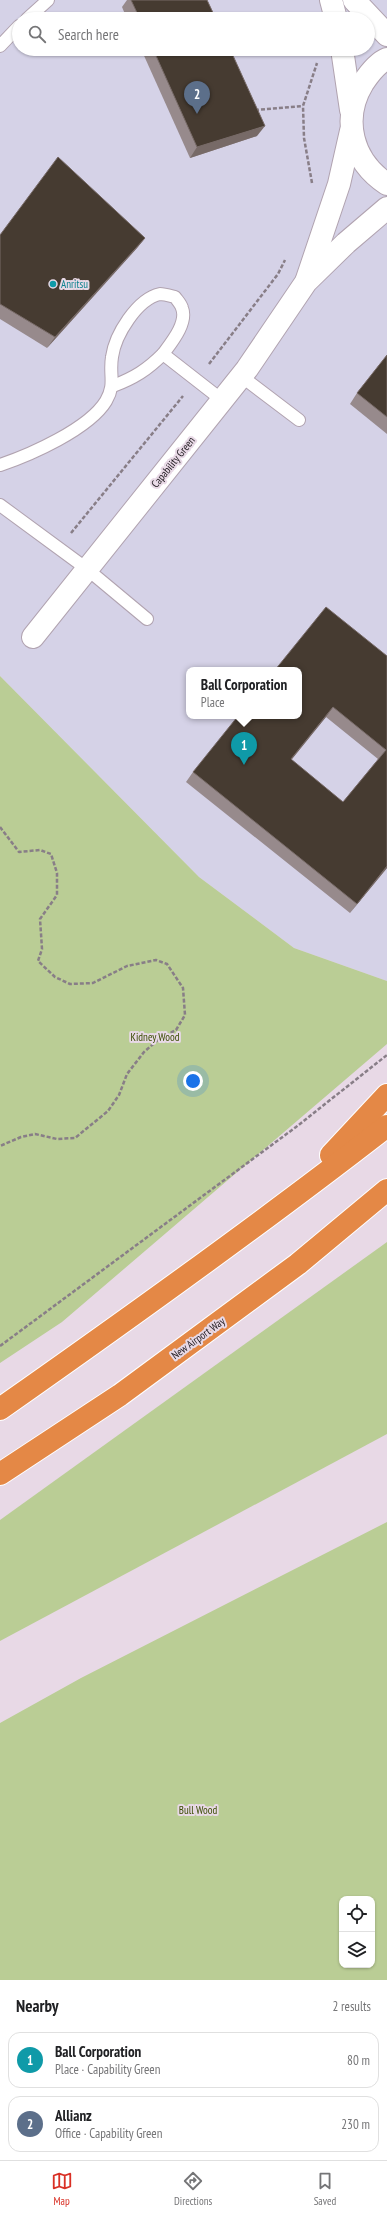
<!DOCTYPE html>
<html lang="en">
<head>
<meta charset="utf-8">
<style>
	:root { --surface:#fff; --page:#f6f6f6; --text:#202124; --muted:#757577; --line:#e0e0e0; --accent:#d93025 }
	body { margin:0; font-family:"PT Sans Narrow",sans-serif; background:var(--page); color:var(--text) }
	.controls { position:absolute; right:12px; bottom:12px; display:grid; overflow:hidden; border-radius:8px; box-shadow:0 1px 3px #0004 }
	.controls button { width:36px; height:36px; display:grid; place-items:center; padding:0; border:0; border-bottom:1px solid var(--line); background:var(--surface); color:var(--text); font:20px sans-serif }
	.you { position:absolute; left:193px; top:1081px; width:14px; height:14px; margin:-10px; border:3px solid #fff; border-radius:50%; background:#1a73e8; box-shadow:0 0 0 6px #1a73e833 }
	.badge { display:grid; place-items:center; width:26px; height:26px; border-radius:50%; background:var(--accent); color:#fff; font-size:13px; font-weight:700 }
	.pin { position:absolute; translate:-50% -33px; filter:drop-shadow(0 1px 2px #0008) }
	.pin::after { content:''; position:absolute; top:21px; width:14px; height:12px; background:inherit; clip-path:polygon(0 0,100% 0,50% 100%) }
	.popup { position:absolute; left:186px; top:667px; width:116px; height:52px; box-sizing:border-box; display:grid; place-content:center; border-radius:8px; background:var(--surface); filter:drop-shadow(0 1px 3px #0005); font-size:13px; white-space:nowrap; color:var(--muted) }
	.popup b { font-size:15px; color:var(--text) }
	.popup::after { content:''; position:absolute; left:50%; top:100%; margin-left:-8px; border:8px solid transparent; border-top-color:var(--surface) }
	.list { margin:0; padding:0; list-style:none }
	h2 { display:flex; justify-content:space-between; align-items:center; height:52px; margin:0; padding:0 16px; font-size:17px }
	h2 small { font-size:13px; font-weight:400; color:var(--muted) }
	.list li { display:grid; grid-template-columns:26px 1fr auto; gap:12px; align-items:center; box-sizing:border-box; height:56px; margin:0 8px 8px; padding:0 8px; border:1px solid var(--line); border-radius:12px }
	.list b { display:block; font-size:15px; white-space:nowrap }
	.list p { margin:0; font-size:13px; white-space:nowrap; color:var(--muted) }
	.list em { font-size:13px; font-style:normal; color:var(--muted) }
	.icon { flex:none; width:22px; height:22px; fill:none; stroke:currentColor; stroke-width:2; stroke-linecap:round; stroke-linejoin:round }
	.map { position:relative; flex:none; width:387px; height:1980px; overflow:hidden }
	.search { position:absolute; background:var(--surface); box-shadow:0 1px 3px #0004; left:12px; right:12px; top:12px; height:44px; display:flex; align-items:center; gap:10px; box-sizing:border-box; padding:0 14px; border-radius:22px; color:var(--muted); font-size:15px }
	.sheet { height:180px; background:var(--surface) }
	nav { display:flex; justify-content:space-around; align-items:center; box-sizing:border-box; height:56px; border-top:1px solid var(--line); background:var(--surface); font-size:11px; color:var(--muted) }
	nav a { display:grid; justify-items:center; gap:2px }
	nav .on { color:var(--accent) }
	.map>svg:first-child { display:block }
	.commercial { fill:#d5d2e7; fill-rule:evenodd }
	.green { fill:#bacd95; fill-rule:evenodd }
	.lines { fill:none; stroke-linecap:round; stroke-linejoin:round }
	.service-casing { stroke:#b1a3b0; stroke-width:14 }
	.minor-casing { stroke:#b1a3b0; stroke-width:24 }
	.trunk-casing { stroke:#fff; stroke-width:24 }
	.path { stroke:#887e87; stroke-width:2.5; stroke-dasharray:4 2; stroke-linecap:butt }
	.service { stroke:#fff; stroke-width:12 }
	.minor { stroke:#fff; stroke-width:22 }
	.trunk { stroke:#e48846; stroke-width:22 }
	.wall { fill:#978a8c; fill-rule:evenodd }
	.shaded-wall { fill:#776a67 }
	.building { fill:#463b31; stroke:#776a67; fill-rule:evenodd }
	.culture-dot { fill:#0f9aa8; stroke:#e8d9e6; stroke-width:1.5 }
	.labels { text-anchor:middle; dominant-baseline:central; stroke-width:4; stroke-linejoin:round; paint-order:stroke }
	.culture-label { font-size:11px; fill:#0d838f; stroke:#e8d9e6; text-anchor:start }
	.street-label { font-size:11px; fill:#221d22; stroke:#e8d9e6 }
	.park-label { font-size:11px; fill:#394b00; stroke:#e8d9e6 }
</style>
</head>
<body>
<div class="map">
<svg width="387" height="1980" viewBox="0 0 387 1980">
	<rect width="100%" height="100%" fill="#e8d9e6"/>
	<path class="commercial" d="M0 0H387V981L294 948 199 877 0 676ZM19 19H368V49H19ZM189 670H299V716H189Z"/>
	<g class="green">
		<polygon points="0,676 199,877 294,948 387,981 387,1044 62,1322 0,1363"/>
		<polygon points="387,1242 387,1434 0,1641 0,1520"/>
		<path d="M387 1522V1980H0V1723L81 1678ZM342 1899H372V1965H342Z"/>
	</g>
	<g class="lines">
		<defs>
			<g id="service">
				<polyline points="27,19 48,0"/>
				<polyline points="0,46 19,26"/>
				<polyline points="241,376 299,420"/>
				<path d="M113 386C134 378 147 370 163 354"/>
				<path d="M0 465C30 455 89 429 106 401 116 384 109 375 112 357 115 335 137 299 160 294 164 294 171 296 175 297 177 300 181 304 182 308 188 323 171 343 163 354L222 400"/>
				<polyline points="0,505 87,569 147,619"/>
			</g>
			<g id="minor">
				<polyline points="331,0 336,19"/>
				<polyline points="354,0 387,35"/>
				<polyline points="342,49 351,110"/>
				<path d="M387 59C377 63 369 74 363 83 341 119 352 161 387 184"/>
				<polyline points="307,279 339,184 351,131"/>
				<polyline points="33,637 247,369 306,282 346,243 387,208"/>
			</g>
			<g id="trunk">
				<polyline points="331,1155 387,1095"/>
				<path d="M0 1409C131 1317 261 1224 387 1126"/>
				<polyline points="0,1474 120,1395 298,1264 387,1190"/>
			</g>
		</defs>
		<use href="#service" class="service-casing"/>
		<use href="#minor" class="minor-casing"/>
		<use href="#trunk" class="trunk-casing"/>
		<g class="path">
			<polyline points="255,110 303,106"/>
			<polyline points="312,183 304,138 303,106 317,63"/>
			<polyline points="209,364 278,274 285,260"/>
			<polyline points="71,533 183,396"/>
			<polyline points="0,827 19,852 40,850 51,854 57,873 57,895 40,919 42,949 38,961 55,977 70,984 93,983 127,966 156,960 167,964 183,988 185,1015 176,1030 159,1039 144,1052 127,1074 119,1095 108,1111 75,1138 57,1139 35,1134 21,1137 0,1146"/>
			<polyline points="0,1346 296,1127 387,1055"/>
		</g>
		<use href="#service" class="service"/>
		<use href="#minor" class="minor"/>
		<use href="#trunk" class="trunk"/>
	</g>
	<g class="wall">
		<polygon points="127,0 207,0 216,19 127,19 122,7"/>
		<polygon points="141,49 230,49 257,136 190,158"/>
		<polygon points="0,235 145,238 137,248 47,348 0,319"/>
		<polygon points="387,355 387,434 350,404 357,393"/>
		<path d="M387 656V868L350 913 186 782 193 772ZM326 717 378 759 343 802 291 760Z"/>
	</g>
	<g class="shaded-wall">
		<polygon points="265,126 257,136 190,158 197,147"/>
		<polygon points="145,238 137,248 47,348 55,337"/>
		<polygon points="333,707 326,717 284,769 291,759"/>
		<polygon points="387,866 387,868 350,913 357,904"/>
	</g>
	<g class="building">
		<polygon points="131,0 207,0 216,19 140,19"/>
		<polygon points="153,49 230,49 265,126 197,147"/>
		<polygon points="58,157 145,238 55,337 0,304 0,235"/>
		<polygon points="387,355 387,417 357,393"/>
		<path d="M326 607 387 656V866L357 904 193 772 238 716H299V670H275ZM333 707 386 750 343 802 291 759Z"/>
	</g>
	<circle class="culture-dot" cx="53" cy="284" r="4"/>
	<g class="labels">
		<g class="culture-label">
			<text x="61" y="284">Anritsu</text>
		</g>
		<g class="street-label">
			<text transform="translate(173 462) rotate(-51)">Capability Green</text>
			<text transform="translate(198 1338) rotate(-36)">New Airport Way</text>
		</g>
		<g class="park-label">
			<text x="155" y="1037">Kidney Wood</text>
			<text x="198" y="1810">Bull Wood</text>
		</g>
	</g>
</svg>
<div class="controls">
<button><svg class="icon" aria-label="locate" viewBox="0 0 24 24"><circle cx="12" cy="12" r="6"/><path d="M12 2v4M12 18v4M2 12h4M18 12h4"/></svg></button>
<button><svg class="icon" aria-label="layers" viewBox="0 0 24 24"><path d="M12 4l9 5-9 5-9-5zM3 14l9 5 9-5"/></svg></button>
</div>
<div class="you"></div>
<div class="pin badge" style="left:244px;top:765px;background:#0f9aa8">1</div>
<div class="popup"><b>Ball Corporation</b>Place</div>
<div class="pin badge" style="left:197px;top:114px;background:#5c6f8a">2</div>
<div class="search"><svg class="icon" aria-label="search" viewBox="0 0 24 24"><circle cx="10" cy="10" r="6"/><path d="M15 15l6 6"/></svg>Search here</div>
</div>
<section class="sheet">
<h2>Nearby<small>2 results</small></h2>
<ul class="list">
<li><span class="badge" style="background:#0f9aa8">1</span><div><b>Ball Corporation</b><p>Place · Capability Green</p></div><em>80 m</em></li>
<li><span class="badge" style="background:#5c6f8a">2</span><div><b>Allianz</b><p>Office · Capability Green</p></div><em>230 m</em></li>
</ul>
</section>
<nav>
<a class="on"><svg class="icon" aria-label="map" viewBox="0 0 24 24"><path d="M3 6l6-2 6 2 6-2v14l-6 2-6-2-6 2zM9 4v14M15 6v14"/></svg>Map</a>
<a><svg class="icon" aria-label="directions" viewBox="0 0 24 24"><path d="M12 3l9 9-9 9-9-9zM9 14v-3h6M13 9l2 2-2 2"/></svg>Directions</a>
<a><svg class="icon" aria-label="saved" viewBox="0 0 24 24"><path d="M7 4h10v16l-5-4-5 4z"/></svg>Saved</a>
</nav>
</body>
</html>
